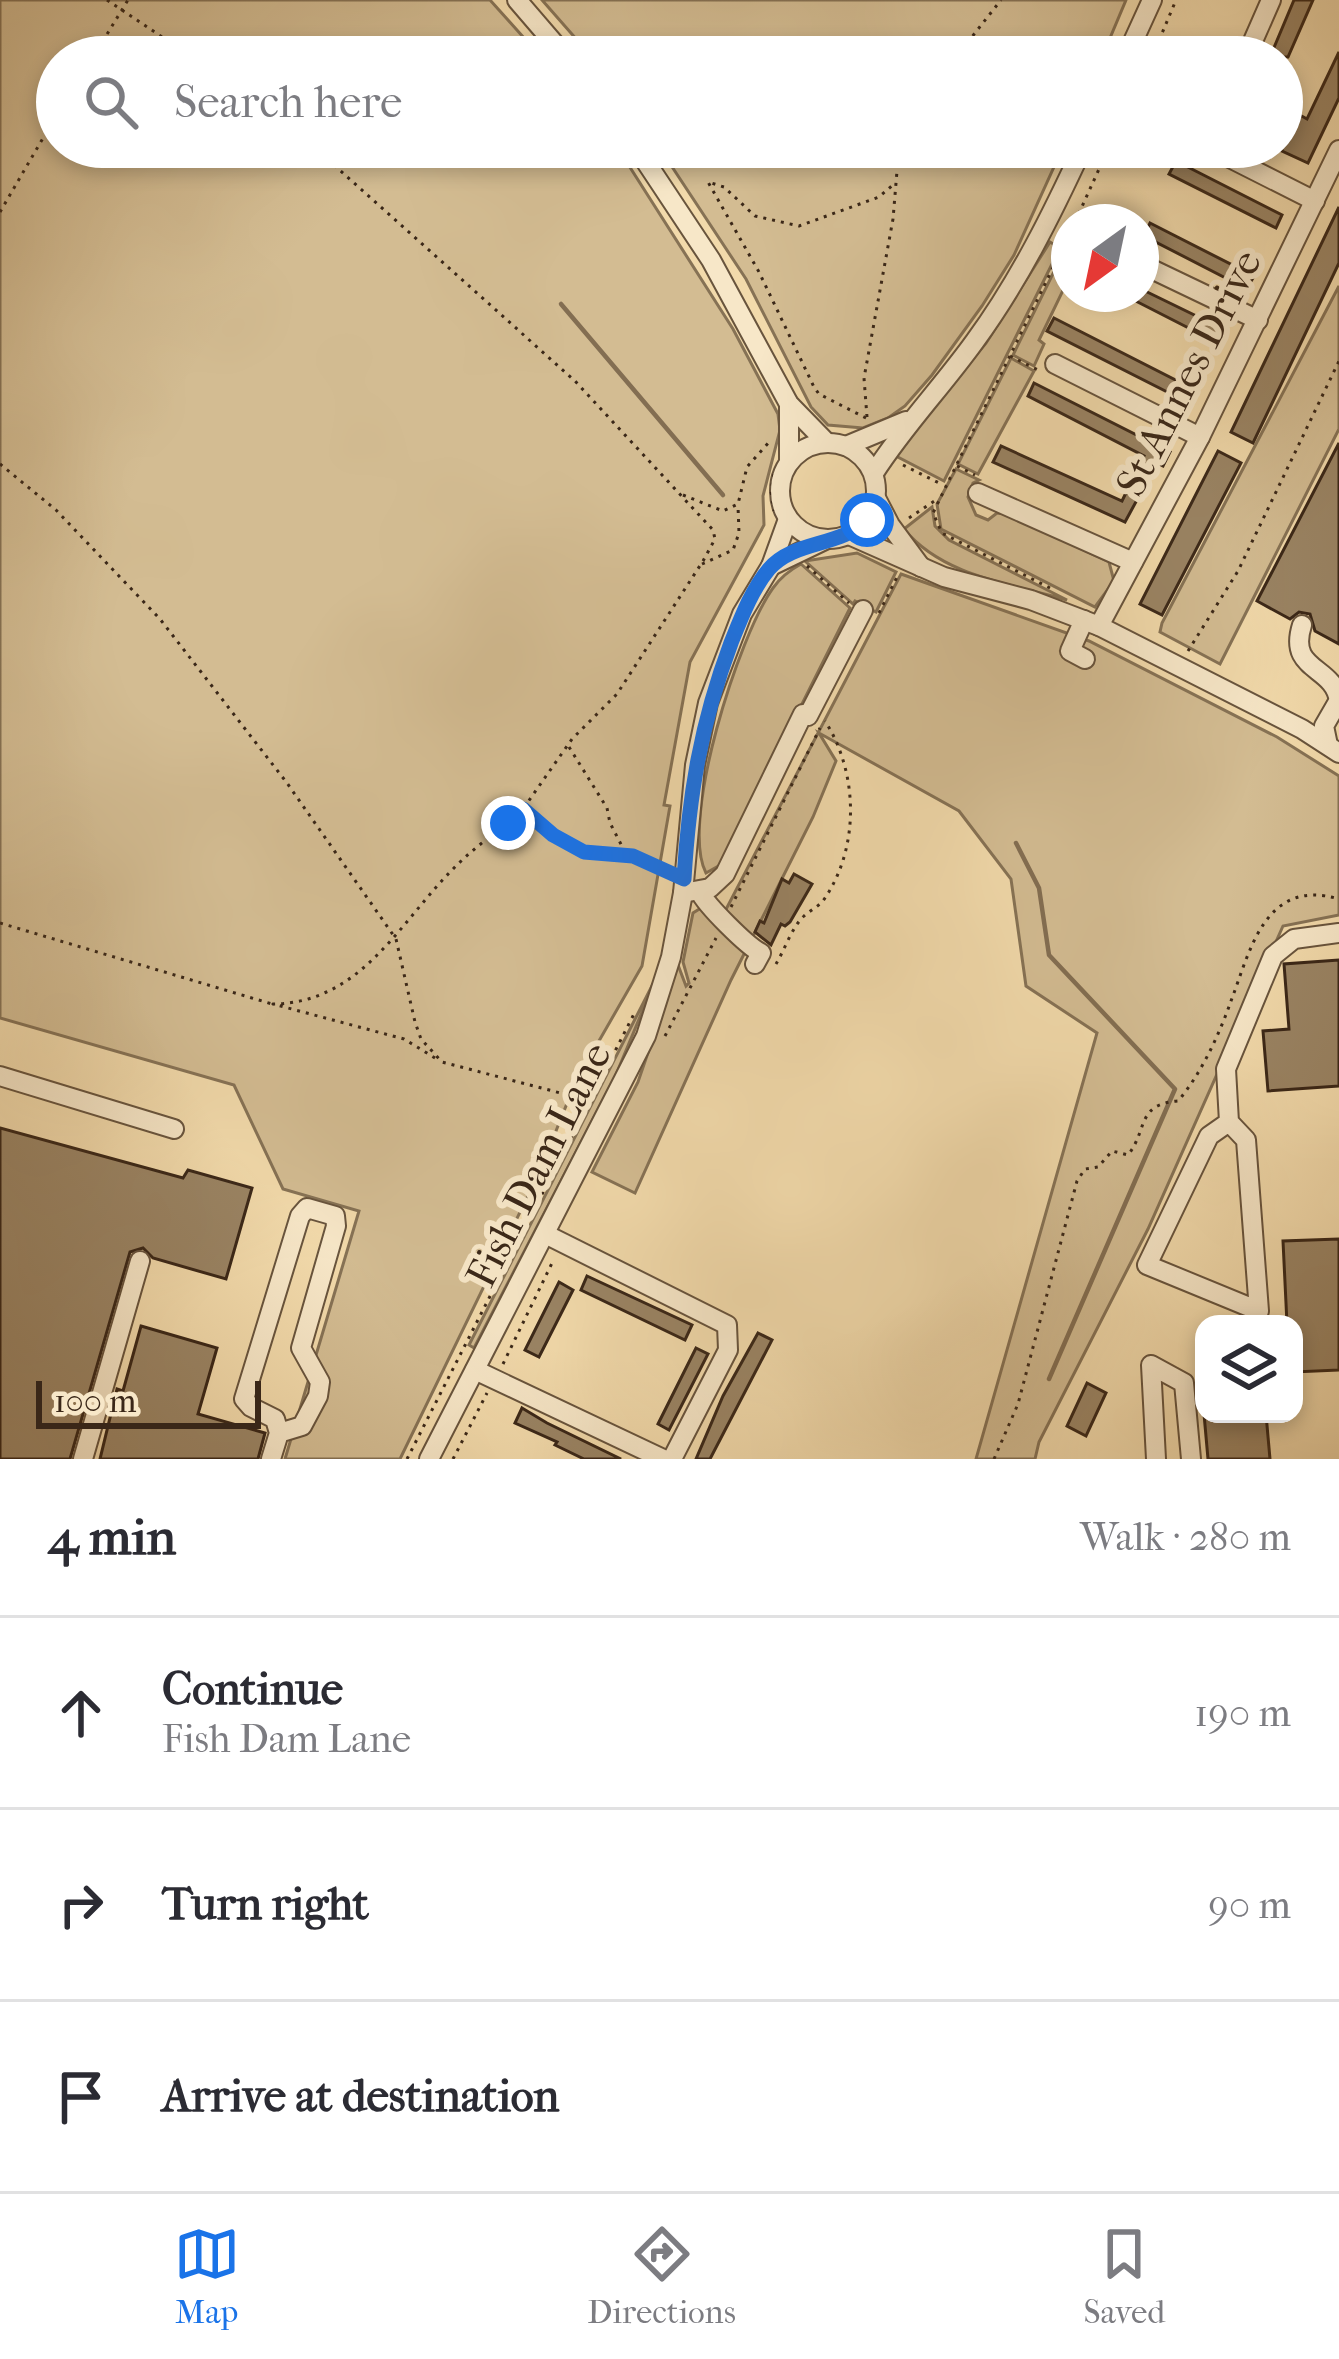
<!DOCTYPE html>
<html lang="en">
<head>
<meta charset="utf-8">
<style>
	:root { --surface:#fff; --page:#f7f7f7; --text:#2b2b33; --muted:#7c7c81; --line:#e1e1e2; --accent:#1a73e8 }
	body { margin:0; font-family:"IM FELL French Canon",serif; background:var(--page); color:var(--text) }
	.controls { position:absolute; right:36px; bottom:36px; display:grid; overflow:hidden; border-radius:24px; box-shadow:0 6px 18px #0003 }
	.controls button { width:108px; height:108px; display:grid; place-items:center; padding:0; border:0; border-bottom:3px solid var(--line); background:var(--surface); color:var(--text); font:60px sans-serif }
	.compass { position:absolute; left:1051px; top:204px; width:108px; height:108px; border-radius:50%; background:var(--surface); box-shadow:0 6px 18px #0003; rotate:213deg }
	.scale { position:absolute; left:36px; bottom:30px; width:225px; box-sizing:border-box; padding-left:12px; border:6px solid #3a2718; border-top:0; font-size:33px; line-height:42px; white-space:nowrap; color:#3a2718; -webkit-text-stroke:9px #f7e7c8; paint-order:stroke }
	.stop { position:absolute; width:36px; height:36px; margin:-27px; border:9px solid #1a73e8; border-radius:50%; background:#fff }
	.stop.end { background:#1a73e8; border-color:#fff; box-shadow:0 3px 12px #0008 }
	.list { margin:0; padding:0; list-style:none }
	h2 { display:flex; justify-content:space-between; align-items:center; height:156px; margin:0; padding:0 48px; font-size:51px }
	h2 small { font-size:39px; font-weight:400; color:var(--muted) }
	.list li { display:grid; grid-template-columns:78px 1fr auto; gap:36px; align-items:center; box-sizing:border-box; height:192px; padding:0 48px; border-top:3px solid var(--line) }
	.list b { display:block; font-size:45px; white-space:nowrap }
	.list p { margin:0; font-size:39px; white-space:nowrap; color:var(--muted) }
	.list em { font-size:39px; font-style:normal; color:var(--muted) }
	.icon { flex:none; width:66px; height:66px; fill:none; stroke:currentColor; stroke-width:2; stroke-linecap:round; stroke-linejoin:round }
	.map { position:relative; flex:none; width:1339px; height:1459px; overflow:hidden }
	.search { position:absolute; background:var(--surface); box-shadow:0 6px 18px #0003; left:36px; right:36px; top:36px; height:132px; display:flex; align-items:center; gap:30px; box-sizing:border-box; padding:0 42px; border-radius:66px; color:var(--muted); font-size:45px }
	.sheet { height:732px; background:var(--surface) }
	nav { display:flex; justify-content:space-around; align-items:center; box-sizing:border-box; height:168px; border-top:3px solid var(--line); background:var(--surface); font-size:33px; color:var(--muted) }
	nav a { display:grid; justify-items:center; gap:6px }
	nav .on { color:var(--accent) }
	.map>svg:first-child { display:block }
	.green { fill:#d3bc92; stroke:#867255; stroke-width:3 }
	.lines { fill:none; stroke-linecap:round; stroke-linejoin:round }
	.stream { stroke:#836e52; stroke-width:4.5 }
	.building { fill:#9a8464; stroke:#3a2718; stroke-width:3 }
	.minor-casing { stroke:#68543d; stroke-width:22 }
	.path { stroke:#3a2718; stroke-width:3; stroke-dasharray:3 6; stroke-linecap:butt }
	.minor { stroke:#f7e7c8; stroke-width:18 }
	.route { stroke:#1a73e8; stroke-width:15 }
	.labels { text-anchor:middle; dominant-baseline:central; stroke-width:12; stroke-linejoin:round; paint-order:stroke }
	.street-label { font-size:42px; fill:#3a2718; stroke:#f7e7c8 }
</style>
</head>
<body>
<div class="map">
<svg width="1339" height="1459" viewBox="0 0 1339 1459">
	<rect width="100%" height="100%" fill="#f2daab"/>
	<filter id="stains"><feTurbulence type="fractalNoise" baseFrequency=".00167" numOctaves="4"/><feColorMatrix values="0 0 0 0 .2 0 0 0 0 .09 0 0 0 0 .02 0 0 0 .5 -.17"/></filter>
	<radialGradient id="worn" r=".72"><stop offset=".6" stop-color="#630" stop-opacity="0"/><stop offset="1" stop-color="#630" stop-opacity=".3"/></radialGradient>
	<g class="green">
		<polygon points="0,0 490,0 541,57 57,57 57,147 617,147 733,329 778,414 780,430 763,496 764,525 690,662 664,805 670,806 642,966 576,1081 540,1171 400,1459 285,1459 359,1211 283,1189 234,1085 0,1018"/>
		<polygon points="542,0 1126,0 1102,57 592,57"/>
		<polygon points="659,147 1063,147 1014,255 982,306 932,375 905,406 888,418 863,428 828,425 811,407 746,279"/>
		<polygon points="1069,241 1069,278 1039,340 1044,344 1034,366 1013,355"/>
		<polygon points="1050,242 1060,248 944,481 894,455 986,343"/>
		<polygon points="1339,286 1339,429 1220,664 1160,632 1162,623"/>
		<polygon points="1011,358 1034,371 978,474 958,464"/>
		<polygon points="956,469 979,480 973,483 968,497 976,515 988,520 997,513 1007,514 1109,562 1114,581 1095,607 941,529 937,504"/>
		<path d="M932 507 935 526 949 540 1067 600C1011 584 942 576 904 529Z"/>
		<polygon points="857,553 896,572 876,612 855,601 853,604 805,561"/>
		<path d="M801 564 850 608 722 864 706 873C679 822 739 635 773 588 780 578 790 570 801 564Z"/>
		<polygon points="901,574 1089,641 1277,737 1339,776 1339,915 1283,926 1148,1229 1039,1442 1035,1459 976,1459 1097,1033 1026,986 1011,879 959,811 819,733 836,761 813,817 731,980 635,1193 592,1172 638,1082 678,965 686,986 689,983 683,962 693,913 701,908 721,919"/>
		<polygon points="657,976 615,1077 474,1348 469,1345"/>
	</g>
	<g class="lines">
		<g class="stream">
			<polyline points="561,304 723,495"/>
			<polyline points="1016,843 1039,888 1049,955 1175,1089 1049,1379"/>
		</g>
	</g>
	<g class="building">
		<polygon points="1294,0 1313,0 1288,57 1270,57"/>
		<polygon points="1339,52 1339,98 1308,163 1282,151 1282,124 1289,109 1307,119"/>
		<polygon points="1176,161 1282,215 1276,228 1169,174"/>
		<polygon points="1339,207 1339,263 1253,443 1231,432"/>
		<polygon points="1150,223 1254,276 1247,289 1144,236"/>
		<polygon points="1141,289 1227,331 1220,344 1122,294 1141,294"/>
		<polygon points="1054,318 1197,391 1191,404 1047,331"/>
		<polygon points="1034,383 1170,452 1163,466 1157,463 1125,522 993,462 1001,446 1122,501 1144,456 1028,396"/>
		<polygon points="1339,443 1339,644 1315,631 1310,614 1299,612 1290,619 1257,601"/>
		<polygon points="1218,451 1241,463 1162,615 1140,604"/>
		<polygon points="794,874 812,884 790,922 785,926 781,924 771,945 755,932 760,921 764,923 782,879 789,883"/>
		<polygon points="1339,960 1339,1086 1268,1091 1263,1031 1289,1029 1284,964"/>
		<polygon points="0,1128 183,1178 188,1170 252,1188 226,1279 153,1258 143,1248 130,1252 70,1459 0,1459"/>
		<polygon points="1339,1239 1339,1370 1294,1372 1294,1324 1287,1324 1283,1241"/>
		<polygon points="587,1276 692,1325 685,1340 581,1290"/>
		<polygon points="559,1282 573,1290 539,1357 525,1350"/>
		<polygon points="141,1326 217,1348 198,1414 265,1433 258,1459 100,1459 117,1389 123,1391"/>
		<polygon points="758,1333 772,1340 710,1459 696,1459 723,1396"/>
		<polygon points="696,1348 708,1354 669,1430 658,1424"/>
		<polygon points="1087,1383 1106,1393 1086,1436 1067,1426"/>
		<polygon points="522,1408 547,1423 621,1459 584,1459 555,1445 557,1442 515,1423"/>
		<polygon points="1204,1414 1266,1414 1270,1459 1208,1459"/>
	</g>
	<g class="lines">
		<defs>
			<g id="minor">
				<polyline points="517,0 566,57"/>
				<polyline points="1229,56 1231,57"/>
				<polyline points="1126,57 1152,0"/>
				<polyline points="1246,57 1271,0"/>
				<polyline points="636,147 711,260 789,404 826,442"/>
				<polyline points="1208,147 1315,201"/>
				<polyline points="1141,264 1258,320"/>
				<polyline points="1055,364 1200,437"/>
				<circle cx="828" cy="491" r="48"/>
				<polyline points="846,446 906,421"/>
				<polyline points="789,462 789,404"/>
				<path d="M874 473C904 426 942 387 975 341 1019 281 1052 214 1083 147"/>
				<polyline points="978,493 1133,562"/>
				<polyline points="876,498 890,525 921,567"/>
				<polyline points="849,535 944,577 1031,600 1099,626 1302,729 1339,753"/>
				<polyline points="771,566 825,540"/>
				<polyline points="1084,620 1070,651 1085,659"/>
				<path d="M1302 625C1287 672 1334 665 1339 701"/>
				<polyline points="1099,626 1200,437 1339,150"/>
				<polyline points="1328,745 1324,726 1339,700"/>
				<path d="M700 892C706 905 747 946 761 953L755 964"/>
				<polyline points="683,893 710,888 725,874 803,714 808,716 863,610"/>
				<polyline points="0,1076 174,1129"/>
				<polyline points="1229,1122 1209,1136 1147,1265 1259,1311 1246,1140 1229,1122 1226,1069 1273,956 1294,939 1339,933"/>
				<polyline points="545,1234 727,1325 728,1350 672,1459"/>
				<polyline points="475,1370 663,1459"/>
				<polyline points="83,1459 140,1261"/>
				<polyline points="271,1459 279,1433 275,1419 251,1407 244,1399 300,1216 307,1208 335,1216 336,1226 301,1348 320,1382 318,1396 302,1426 279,1433"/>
				<polyline points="429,1459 646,1036 671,957 683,893 695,765 708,703 742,614 771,566 788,519"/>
				<polyline points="1156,1459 1151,1365 1184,1383 1191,1459"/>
			</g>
		</defs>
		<use href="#minor" class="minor-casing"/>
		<g class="path">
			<polyline points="107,0 171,43 199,57"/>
			<polyline points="93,57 128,0"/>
			<polyline points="956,57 1001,0"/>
			<polyline points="1152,57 1176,0"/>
			<polyline points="314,147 575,381 713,530 715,539 703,561 617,694 572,739 523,809 573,847 592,855 633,857 670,876"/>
			<polyline points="1159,147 1166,150 1174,147"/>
			<polyline points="0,212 57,114"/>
			<polyline points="1075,222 1109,147"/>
			<polyline points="1010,356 1038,370"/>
			<polyline points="867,417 864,378 893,219 899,147"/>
			<polyline points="866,418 819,394 814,387 759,272 708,182 724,187 755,216 799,226 879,197 895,183"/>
			<polyline points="0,464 56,510 160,619 287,783 396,939 415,1022 421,1039 442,1062 591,1101"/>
			<polyline points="903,465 943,485"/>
			<polyline points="957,466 975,475"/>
			<polyline points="774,474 771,491 774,511"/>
			<polyline points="683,495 723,511 738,504 747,467 771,440"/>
			<polyline points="909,518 936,500"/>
			<polyline points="702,564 733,550 739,533 738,506"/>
			<polyline points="807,566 849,603"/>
			<polyline points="1050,588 942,533 933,513 1069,235"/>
			<polyline points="879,613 899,573"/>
			<polyline points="1188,651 1238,571 1339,361"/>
			<polyline points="569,747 607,808 610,823 626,854"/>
			<polyline points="731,907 820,728"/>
			<polyline points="0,923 272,1004"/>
			<path d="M776 964C785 949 792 927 804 916 812 909 820 906 825 898 860 846 858 772 825 721"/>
			<polyline points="665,1036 716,938"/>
			<path d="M435 1058 404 1039 273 1004C360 1003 398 925 452 870 474 847 500 830 523 809"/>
			<polyline points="503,1364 554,1259"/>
			<polyline points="407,1459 636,1010"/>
			<polyline points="453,1459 487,1393"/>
			<path d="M994 1459 1018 1404 1077 1181 1085 1169 1098 1167 1112 1151 1128 1155C1148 1130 1136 1104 1178 1101 1201 1074 1219 1035 1231 1001 1250 951 1265 877 1339 899"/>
		</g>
		<use href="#minor" class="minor"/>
	</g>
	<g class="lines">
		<path class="route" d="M508 823 523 809 553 835 584 852 633 856 684 879C689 794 701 723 731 643 741 618 752 589 769 569 794 540 841 547 867 520"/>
	</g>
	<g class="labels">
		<g class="street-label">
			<text transform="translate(1189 373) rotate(-63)">St Annes Drive</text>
			<text transform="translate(539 1165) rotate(-63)">Fish Dam Lane</text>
		</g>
	</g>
	<rect width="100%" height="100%" filter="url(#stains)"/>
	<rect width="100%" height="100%" fill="url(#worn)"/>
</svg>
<div class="controls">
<button><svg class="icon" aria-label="layers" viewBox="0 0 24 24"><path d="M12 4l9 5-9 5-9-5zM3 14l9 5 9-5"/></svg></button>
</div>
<svg class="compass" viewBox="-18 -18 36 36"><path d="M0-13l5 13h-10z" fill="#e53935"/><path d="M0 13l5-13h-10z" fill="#7c7c81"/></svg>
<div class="scale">100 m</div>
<div class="stop" style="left:867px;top:520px"></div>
<div class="stop end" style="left:508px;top:823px"></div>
<div class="search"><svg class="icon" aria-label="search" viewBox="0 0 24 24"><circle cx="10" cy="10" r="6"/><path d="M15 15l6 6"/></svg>Search here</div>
</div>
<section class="sheet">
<h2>4 min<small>Walk · 280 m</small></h2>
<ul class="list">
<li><svg class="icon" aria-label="ahead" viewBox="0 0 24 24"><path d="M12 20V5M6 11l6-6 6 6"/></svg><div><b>Continue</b><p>Fish Dam Lane</p></div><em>190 m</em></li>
<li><svg class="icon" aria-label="right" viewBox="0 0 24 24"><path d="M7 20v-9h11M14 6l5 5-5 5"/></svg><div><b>Turn right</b></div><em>90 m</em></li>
<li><svg class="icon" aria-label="arrive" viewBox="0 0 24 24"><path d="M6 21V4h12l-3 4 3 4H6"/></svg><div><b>Arrive at destination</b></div></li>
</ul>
</section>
<nav>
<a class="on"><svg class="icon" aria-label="map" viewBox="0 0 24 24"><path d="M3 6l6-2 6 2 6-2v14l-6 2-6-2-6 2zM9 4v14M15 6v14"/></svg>Map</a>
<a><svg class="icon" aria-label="directions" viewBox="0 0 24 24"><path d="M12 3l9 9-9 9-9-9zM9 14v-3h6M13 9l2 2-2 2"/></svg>Directions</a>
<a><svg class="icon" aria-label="saved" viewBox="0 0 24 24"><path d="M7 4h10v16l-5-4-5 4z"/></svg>Saved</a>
</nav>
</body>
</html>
